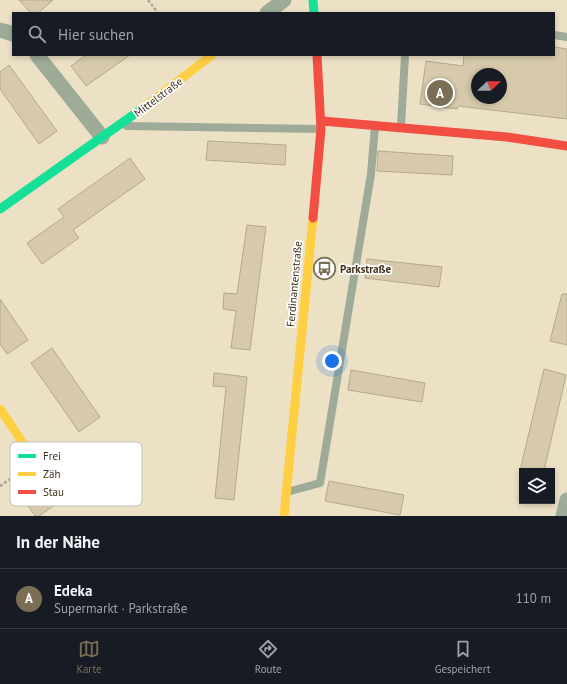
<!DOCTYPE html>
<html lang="de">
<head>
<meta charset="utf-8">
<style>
	:root { --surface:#171b24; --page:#242831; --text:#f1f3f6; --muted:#9ea1a6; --line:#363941; --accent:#7a6e55 }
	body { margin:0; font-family:"PT Sans",sans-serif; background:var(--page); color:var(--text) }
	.controls { position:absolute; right:12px; bottom:12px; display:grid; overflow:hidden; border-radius:0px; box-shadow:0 2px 6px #0003 }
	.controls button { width:36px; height:36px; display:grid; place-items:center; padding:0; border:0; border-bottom:1px solid var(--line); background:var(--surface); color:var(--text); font:20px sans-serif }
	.compass { position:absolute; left:471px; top:68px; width:36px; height:36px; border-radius:50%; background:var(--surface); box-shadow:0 2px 6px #0003; rotate:68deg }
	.you { position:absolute; left:332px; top:361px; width:14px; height:14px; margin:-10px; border:3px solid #fff; border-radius:50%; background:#1a73e8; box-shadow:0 0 0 6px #1a73e833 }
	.badge { display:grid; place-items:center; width:26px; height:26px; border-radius:50%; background:var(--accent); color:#fff; font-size:13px; font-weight:700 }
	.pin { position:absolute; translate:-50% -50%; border:2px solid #fff; box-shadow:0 1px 4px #0006 }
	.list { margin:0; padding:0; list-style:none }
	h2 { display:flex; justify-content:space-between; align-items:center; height:52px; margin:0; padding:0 16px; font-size:17px }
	h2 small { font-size:13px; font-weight:400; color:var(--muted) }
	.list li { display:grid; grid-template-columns:26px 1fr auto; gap:12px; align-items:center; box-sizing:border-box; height:60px; padding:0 16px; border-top:1px solid var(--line) }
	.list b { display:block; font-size:15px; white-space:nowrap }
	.list p { margin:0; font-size:13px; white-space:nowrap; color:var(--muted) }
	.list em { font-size:13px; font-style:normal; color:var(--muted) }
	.icon { flex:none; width:22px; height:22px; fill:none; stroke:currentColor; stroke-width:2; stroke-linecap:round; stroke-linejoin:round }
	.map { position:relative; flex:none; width:567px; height:516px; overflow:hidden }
	.search { position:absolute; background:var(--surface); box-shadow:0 2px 6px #0003; left:12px; right:12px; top:12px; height:44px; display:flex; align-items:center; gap:10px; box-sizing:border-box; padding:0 14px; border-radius:0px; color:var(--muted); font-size:15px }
	.sheet { height:112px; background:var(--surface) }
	nav { display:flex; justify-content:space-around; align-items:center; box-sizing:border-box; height:56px; border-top:1px solid var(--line); background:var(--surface); font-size:11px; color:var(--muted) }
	nav a { display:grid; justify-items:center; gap:2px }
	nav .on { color:var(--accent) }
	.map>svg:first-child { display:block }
	.building { fill:#d7caac; stroke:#b3a891; fill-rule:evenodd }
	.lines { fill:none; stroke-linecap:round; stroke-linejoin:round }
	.path { stroke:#a3a997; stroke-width:2.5; stroke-dasharray:3 2; stroke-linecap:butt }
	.lane { stroke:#9dab98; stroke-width:8 }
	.street { stroke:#9dab98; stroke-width:15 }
	.fast { stroke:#16e098; stroke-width:9 }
	.slow { stroke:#ffcf43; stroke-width:9 }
	.jam { stroke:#f24e42; stroke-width:9 }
	.labels { text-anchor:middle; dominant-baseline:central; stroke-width:3.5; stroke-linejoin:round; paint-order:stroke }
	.street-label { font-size:11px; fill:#3d3118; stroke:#fff }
	.poi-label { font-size:11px; font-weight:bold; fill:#3d3118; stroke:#fff; text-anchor:start }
	.key { fill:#fff; stroke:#c5c1ba; stroke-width:1 }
	.key-label { font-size:11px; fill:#3d3118 }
</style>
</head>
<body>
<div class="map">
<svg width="567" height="516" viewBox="0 0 567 516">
	<rect width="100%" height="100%" fill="#ece0c5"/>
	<g class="building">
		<polygon points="19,0 53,0 38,13 31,13"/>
		<path d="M554 47 567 49V119L458 106 457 109 420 104 426 61 463 66 464 55H554ZM477 74H501V98H477Z"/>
		<polygon points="86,55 130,55 86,86 71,66"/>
		<polygon points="9,65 57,131 39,144 0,89 0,72"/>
		<polygon points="208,141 286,145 285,165 206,160"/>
		<polygon points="378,151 453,156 452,175 377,171"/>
		<polygon points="130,158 145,179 73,230 79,238 42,264 27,243 64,217 58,209"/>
		<polygon points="247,225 266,227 250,350 231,348 236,311 223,309 224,293 237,294"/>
		<polygon points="367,259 442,267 439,287 365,278"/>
		<polygon points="562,294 567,294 567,345 550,341"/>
		<polygon points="0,299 28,340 7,354 0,344"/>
		<polygon points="52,348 100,417 79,432 31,363"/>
		<polygon points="544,369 566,375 544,471 520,471"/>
		<polygon points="351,370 425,383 422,402 348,390"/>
		<polygon points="214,373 247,377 234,500 215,498 226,387 213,386"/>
		<polygon points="91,449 105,470 39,516 35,516 22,497"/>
		<polygon points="329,481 404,495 400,515 325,501"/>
	</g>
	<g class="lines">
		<g class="path">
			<polyline points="148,0 158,13"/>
			<polyline points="0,486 26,468"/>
		</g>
		<g class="lane">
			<polyline points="554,35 567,37"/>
			<polyline points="127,126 320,129"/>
			<polyline points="401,126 405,55"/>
			<polyline points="287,492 320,483 371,174 375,126"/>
		</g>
		<g class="street">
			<polyline points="267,13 284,0"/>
			<polyline points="0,30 13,34"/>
			<polyline points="37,55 102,137"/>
			<polyline points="563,516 567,500"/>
		</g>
		<g class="fast">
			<polyline points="313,0 314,13"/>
			<polyline points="0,209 143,108"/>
		</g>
		<g class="slow">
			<polyline points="143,108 212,55"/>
			<polyline points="0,409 27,449"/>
			<polyline points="284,516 313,218"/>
		</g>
		<g class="jam">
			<polyline points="322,121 507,137 567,146"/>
			<polyline points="313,218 321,129 317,55"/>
		</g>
	</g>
	<defs>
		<symbol id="bus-ring" viewBox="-11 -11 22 22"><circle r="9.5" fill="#fff" stroke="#7a6e55" stroke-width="1.5"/><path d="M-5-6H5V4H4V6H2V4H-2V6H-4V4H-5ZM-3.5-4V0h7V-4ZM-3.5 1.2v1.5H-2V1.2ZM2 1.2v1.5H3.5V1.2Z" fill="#7a6e55"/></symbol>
	</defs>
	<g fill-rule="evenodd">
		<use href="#bus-ring" x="312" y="256" width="25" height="25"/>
	</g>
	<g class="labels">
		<g class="street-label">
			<text transform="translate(158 97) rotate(-37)">Mittelstraße</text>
			<text transform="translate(294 284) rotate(-85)">Ferdinantenstraße</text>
		</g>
		<g class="poi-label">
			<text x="340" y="269">Parkstraße</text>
		</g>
	</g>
	<rect x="10" y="442" width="132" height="64" rx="6" class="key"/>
	<rect x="18" y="454" width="18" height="4" fill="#16e098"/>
	<rect x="18" y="472" width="18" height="4" fill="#ffcf43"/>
	<rect x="18" y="490" width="18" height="4" fill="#f24e42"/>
	<g class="key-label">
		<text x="43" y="460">Frei</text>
		<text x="43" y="478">Zäh</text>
		<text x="43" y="496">Stau</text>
	</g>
</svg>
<div class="controls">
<button><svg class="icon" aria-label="layers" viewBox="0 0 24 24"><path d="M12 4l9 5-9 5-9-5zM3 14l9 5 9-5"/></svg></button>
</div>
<svg class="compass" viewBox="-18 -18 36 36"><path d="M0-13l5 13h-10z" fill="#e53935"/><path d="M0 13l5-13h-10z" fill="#9ea1a6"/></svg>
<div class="you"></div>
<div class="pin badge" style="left:440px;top:93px">A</div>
<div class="search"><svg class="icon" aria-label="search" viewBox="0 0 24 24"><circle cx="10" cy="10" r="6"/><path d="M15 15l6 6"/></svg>Hier suchen</div>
</div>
<section class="sheet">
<h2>In der Nähe<small></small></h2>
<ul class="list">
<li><span class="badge">A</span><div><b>Edeka</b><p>Supermarkt · Parkstraße</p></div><em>110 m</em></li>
</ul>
</section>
<nav>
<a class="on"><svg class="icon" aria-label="map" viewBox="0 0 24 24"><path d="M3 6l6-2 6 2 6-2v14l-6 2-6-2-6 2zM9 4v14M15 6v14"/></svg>Karte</a>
<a><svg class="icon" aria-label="directions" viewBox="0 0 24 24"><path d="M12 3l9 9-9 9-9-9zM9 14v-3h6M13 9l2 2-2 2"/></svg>Route</a>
<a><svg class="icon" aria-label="saved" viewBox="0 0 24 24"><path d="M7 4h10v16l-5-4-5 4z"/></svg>Gespeichert</a>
</nav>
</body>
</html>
